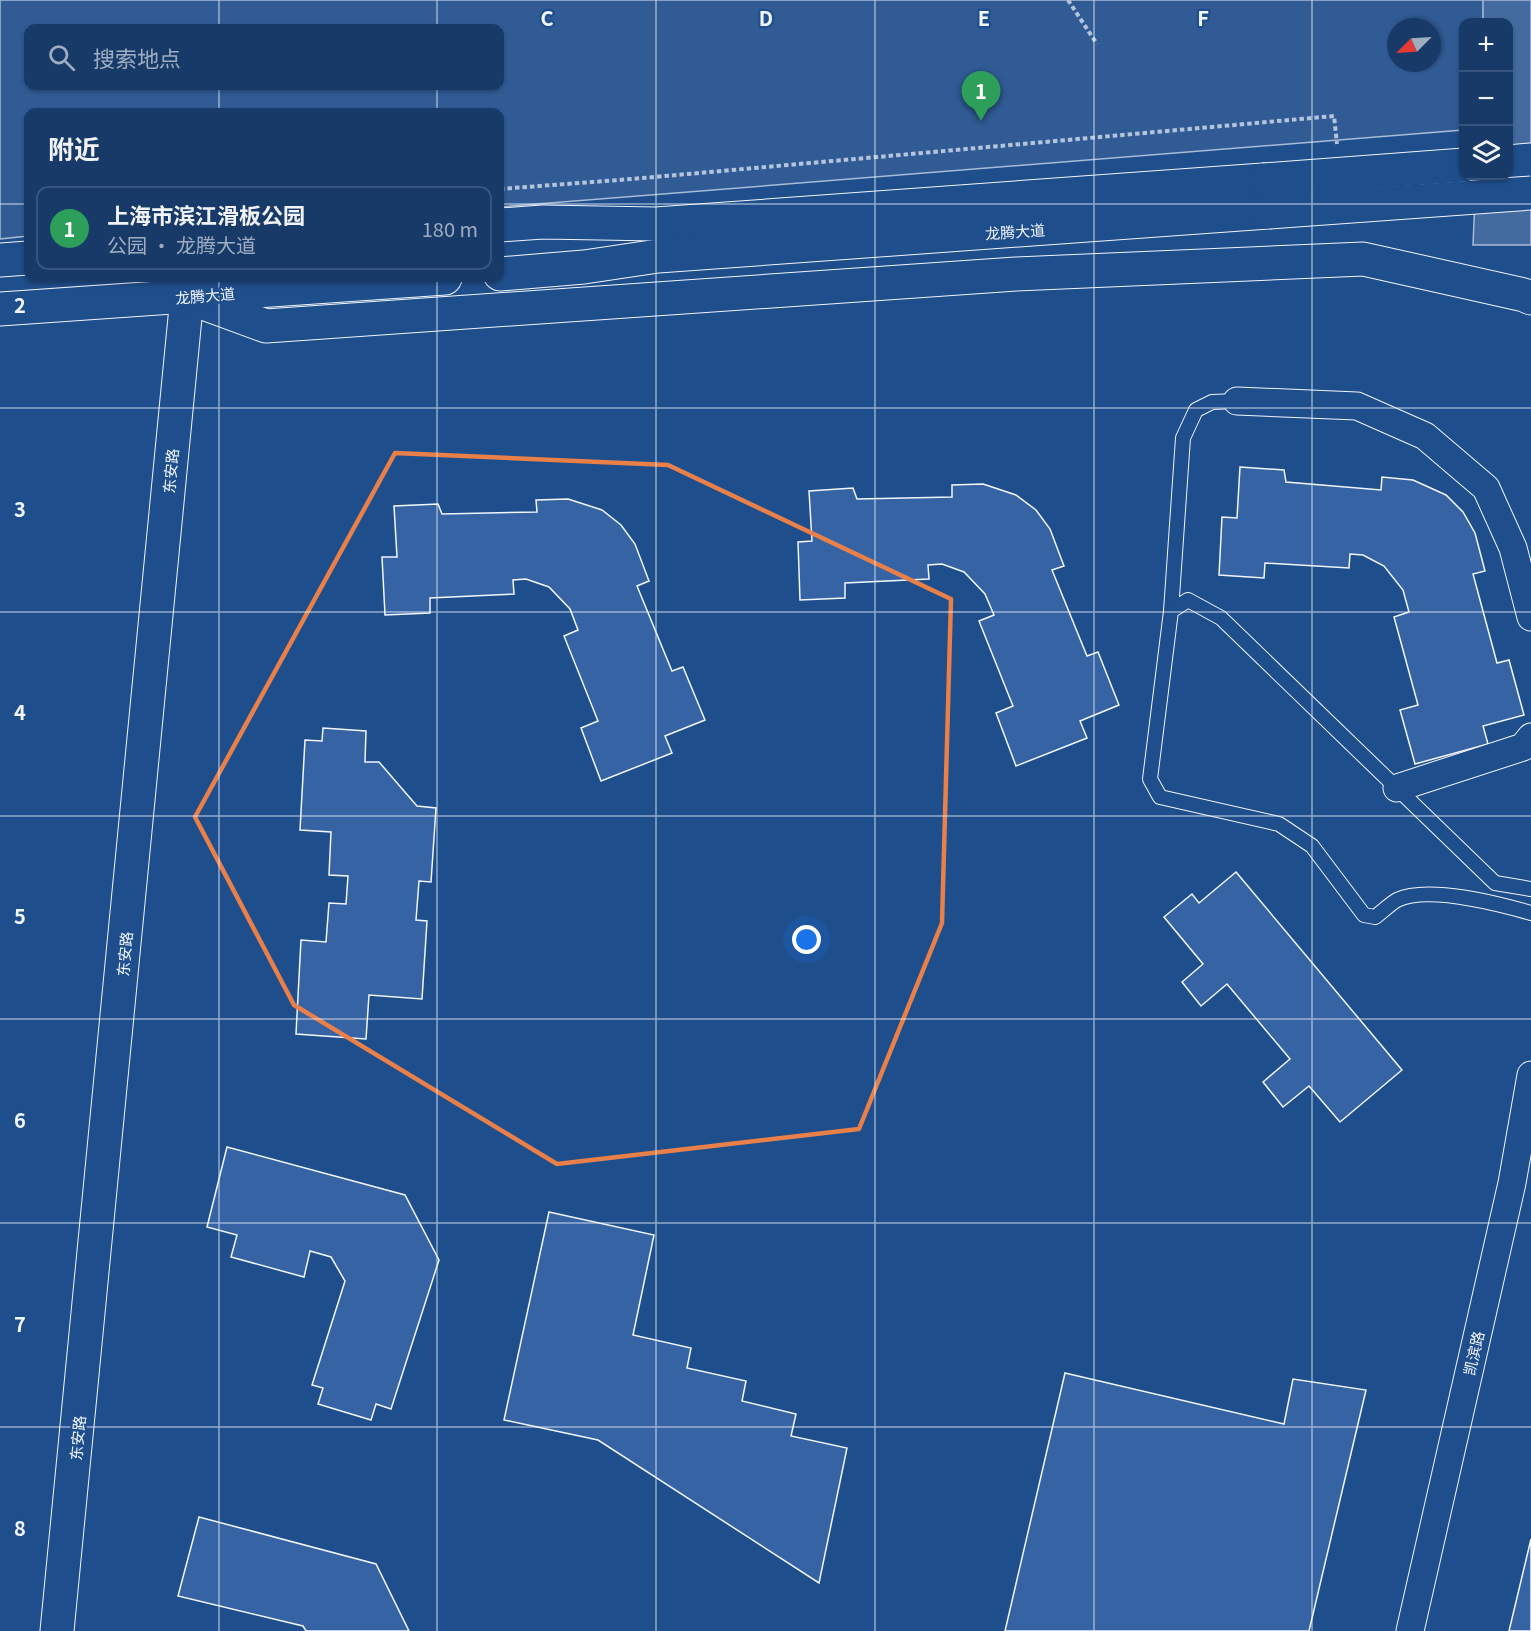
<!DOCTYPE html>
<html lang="zh">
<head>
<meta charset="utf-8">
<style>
	:root { --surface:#173a69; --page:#244571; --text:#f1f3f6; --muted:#9eadc0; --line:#36547d; --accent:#d6ab8b }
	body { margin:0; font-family:Georgia,"Noto Sans SC",serif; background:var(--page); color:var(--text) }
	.controls { position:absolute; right:18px; top:18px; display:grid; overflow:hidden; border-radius:12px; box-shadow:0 2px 4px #0004 }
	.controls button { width:54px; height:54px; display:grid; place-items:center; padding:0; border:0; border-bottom:2px solid var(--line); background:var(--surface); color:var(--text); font:30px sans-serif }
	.compass { position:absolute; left:1387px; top:18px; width:54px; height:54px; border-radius:50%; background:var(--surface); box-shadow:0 2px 4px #0004; rotate:246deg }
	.you { position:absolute; left:807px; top:940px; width:21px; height:21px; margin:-15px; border:4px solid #fff; border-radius:50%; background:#1a73e8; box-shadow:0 0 0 9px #1a73e833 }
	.badge { display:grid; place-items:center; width:39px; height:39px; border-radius:50%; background:var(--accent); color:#fff; font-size:20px; font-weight:700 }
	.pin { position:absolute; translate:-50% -50px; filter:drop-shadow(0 2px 3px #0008) }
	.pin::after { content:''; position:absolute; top:32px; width:21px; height:18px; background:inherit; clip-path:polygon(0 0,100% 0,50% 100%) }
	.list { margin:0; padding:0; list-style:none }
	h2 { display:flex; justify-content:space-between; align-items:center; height:78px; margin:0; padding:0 24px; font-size:26px }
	h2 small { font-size:20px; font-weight:400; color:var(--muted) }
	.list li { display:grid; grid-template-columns:39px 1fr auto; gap:18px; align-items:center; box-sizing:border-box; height:84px; margin:0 12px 12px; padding:0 12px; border:2px solid var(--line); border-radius:12px }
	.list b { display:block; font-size:22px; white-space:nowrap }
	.list p { margin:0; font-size:20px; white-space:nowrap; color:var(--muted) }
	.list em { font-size:20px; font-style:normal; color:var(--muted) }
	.icon { flex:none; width:33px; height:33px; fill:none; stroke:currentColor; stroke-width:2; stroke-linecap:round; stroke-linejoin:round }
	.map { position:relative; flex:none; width:1531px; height:1631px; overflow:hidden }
	.search { position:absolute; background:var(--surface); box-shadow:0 2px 4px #0004; left:24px; top:24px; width:480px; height:66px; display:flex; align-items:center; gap:15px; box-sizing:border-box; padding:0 21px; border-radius:12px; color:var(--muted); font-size:22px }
	.panel { position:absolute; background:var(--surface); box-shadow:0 2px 4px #0004; left:24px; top:108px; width:480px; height:174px; border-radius:12px }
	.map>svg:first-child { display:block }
	.built { fill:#305b95; stroke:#a8bbd7; stroke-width:1.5; fill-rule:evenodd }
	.water { fill:#446ba0; stroke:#a8bbd7; stroke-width:1.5 }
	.building { fill:#3563a3; stroke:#f2f6ff; stroke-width:1.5 }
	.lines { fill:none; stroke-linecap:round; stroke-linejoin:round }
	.service-casing { stroke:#f2f6ff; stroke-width:16 }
	.minor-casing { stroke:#f2f6ff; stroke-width:29 }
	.tertiary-casing { stroke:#f2f6ff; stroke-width:35 }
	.secondary-casing { stroke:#f2f6ff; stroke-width:35 }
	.path { stroke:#b3c4dc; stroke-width:4; stroke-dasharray:4.5 3; stroke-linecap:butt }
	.service { stroke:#1f4e8c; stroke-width:14 }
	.minor { stroke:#1f4e8c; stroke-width:27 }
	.tertiary { stroke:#1f4e8c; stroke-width:33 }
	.secondary { stroke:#1f4e8c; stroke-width:33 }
	.secondary-bridge-casing { stroke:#f2f6ff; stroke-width:35; stroke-linecap:butt }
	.secondary-bridge { stroke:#1f4e8c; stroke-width:33 }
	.marked { fill:none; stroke:#ea8049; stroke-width:4.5; stroke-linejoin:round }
	.grid { fill:none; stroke:#f2f6ff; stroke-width:1.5; stroke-opacity:0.55 }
	.labels { text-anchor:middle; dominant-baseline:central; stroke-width:4.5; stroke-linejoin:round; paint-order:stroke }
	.street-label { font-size:15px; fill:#f2f6ff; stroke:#1f4e8c }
	.grid-label { font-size:20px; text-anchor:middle; font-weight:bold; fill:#f2f6ff; stroke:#1f4e8c; stroke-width:4.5; stroke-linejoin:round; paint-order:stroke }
</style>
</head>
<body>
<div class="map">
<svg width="1531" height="1631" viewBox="0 0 1531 1631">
	<rect width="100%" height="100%" fill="#1f4e8c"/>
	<path class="built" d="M0 0H1483L1484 2 1483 22H1464L1463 130 500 207V112H28V236L0 239ZM1396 27H1432V63H1396ZM28 28H500V86H28Z"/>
	<polygon class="water" points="1483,0 1531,0 1531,245 1473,245 1476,176 1508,176 1508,22 1483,22"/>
	<g class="building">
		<polygon points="1240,467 1284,470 1286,482 1381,490 1382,477 1413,480 1446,495 1463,512 1475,533 1485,571 1473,574 1497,663 1509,660 1524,715 1483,726 1488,744 1415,764 1400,710 1418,705 1394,617 1409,612 1403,590 1384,566 1363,555 1350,554 1349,568 1265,563 1264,578 1219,575 1222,517 1237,518"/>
		<polygon points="983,484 1016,495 1036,510 1050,529 1064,566 1052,570 1087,656 1098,652 1119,705 1080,721 1087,738 1016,766 996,713 1013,706 979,621 994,615 985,594 964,572 942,564 928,565 929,579 845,583 845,598 800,600 798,542 812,541 809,491 853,488 857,499 952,497 952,485"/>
		<polygon points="568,499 602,510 621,525 635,544 649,581 637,586 672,671 683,667 705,720 665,736 672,753 601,781 581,728 598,721 564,636 578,630 570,609 549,587 526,579 513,580 514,594 430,598 430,613 385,615 382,557 397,557 394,506 438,504 442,514 537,512 536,500"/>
		<polygon points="323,728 366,731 365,762 379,762 417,806 436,808 431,882 419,881 416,920 427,921 422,999 369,995 366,1039 296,1034 301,940 326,942 329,903 346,904 348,876 329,875 331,832 300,830 305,740 322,741"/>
		<polygon points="1236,872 1402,1070 1340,1122 1309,1086 1283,1107 1263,1082 1290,1059 1227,984 1201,1006 1182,982 1203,964 1164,917 1192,894 1199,903"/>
		<polygon points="227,1147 405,1195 439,1260 391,1409 376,1404 371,1420 318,1404 323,1388 312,1385 345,1281 331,1257 310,1251 304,1277 231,1257 237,1235 207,1227"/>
		<polygon points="549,1212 654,1235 633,1335 691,1348 687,1368 746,1381 742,1401 796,1414 791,1436 847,1448 819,1583 598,1440 504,1420"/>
		<polygon points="1065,1373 1284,1424 1293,1379 1366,1390 1309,1631 1005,1631"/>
		<polygon points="199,1517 376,1564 409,1631 306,1631 303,1626 178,1596"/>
		<polygon points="1531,1539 1531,1631 1509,1631"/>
	</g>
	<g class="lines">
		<defs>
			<g id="service">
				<polyline points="1171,611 1183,438 1196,410 1212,402 1237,401"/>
				<path d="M1531 889 1495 883 1221 618 1188 600 1171 611 1150 779 1160 797 1279 824 1312 846 1364 915 1375 917C1382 912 1390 904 1397 900 1428 885 1499 904 1531 913"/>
			</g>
			<g id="minor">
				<polyline points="1237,401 1357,406 1425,436 1486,488 1513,548 1531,617"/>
				<polyline points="1397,788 1523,747 1531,737"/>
				<polyline points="1410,1631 1512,1183 1531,1075"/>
			</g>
			<g id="tertiary">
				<polyline points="187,297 266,326 1016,274 1363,259 1524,295 1531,298"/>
				<polyline points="57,1631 187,297 187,278"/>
			</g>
			<g id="secondary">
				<polyline points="1508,162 1531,160"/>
				<polyline points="500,225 543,222 656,224 1263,180"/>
				<polyline points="0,260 28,258"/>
				<polyline points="500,274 584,267 658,256 1268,212"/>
				<polyline points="0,309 445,278"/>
			</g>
		</defs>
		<use href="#service" class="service-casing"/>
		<use href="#minor" class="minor-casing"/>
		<use href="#tertiary" class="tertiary-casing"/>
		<use href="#secondary" class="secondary-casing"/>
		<g class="path">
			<polyline points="1068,0 1097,44"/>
			<polyline points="500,189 632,179 1334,116 1337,144"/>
		</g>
		<use href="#service" class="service"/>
		<use href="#minor" class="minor"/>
		<use href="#tertiary" class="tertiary"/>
		<use href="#secondary" class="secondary"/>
		<defs>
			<g id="secondary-bridge">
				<polyline points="1263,180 1464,165"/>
				<polyline points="1268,212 1531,193"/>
			</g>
		</defs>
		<use href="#secondary-bridge" class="secondary-bridge-casing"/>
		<use href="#secondary-bridge" class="secondary-bridge"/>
	</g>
	<path class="marked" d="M395 453 668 465 951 599 942 923 859 1129 557 1164 294 1005 195 817Z"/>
	<path class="grid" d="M219 0V28M437 0V28M656 0V1631M875 0V1631M1094 0V1631M1312 0V1631M219 86V112M437 86V112M0 204H28M500 204H1531M219 278V1631M437 278V1631M0 408H1531M0 612H1531M0 816H1531M0 1019H1531M0 1223H1531M0 1427H1531"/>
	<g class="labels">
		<g class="street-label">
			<text transform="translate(1015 231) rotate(-4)">龙腾大道</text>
			<text transform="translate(205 295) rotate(-5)">龙腾大道</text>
			<text transform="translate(170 471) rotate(-85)">东安路</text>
			<text transform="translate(124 954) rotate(-85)">东安路</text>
			<text transform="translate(1473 1353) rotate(-77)">凯滨路</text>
			<text transform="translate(77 1438) rotate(-85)">东安路</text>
		</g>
	</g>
	<g class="grid-label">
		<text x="547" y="26">C</text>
		<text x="766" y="26">D</text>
		<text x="984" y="26">E</text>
		<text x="1203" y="26">F</text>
		<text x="20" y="313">2</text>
		<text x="20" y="517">3</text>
		<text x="20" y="720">4</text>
		<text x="20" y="924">5</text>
		<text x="20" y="1128">6</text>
		<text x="20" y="1332">7</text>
		<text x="20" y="1536">8</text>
	</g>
</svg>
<div class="controls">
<button>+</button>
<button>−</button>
<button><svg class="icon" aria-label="layers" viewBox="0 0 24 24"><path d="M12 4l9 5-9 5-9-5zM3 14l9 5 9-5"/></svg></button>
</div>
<svg class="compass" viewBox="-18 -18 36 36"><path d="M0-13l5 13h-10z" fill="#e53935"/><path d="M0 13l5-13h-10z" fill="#9eadc0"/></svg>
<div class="you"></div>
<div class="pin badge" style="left:981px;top:121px;background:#2e9e5b">1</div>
<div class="search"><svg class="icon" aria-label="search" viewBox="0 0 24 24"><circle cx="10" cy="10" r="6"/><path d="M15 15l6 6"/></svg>搜索地点</div>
<section class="panel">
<h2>附近<small></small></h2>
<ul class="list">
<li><span class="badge" style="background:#2e9e5b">1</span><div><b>上海市滨江滑板公园</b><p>公园 · 龙腾大道</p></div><em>180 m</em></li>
</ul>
</section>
</div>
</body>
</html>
